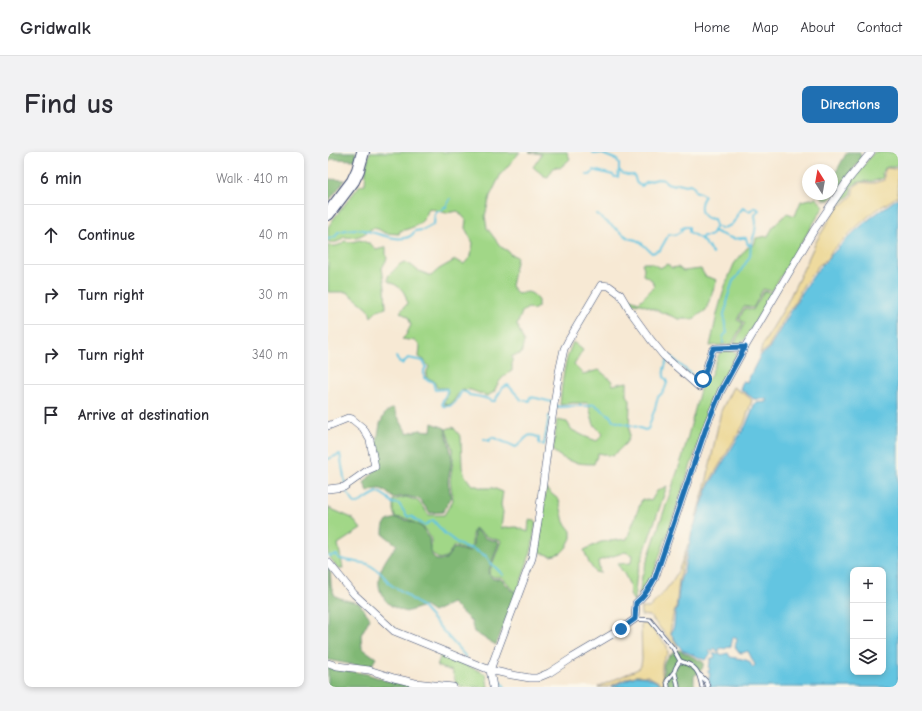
<!DOCTYPE html>
<html lang="en">
<head>
<meta charset="utf-8">
<style>
	:root { --surface:#fff; --page:#f2f2f3; --text:#2b2b33; --muted:#7c7c81; --line:#e1e1e2; --accent:#1f6fb2 }
	body { margin:0; font-family:"Comic Neue",sans-serif; background:var(--page); color:var(--text) }
	.controls { position:absolute; right:12px; bottom:12px; display:grid; overflow:hidden; border-radius:8px; box-shadow:0 2px 6px #0003 }
	.controls button { width:36px; height:36px; display:grid; place-items:center; padding:0; border:0; border-bottom:1px solid var(--line); background:var(--surface); color:var(--text); font:20px sans-serif }
	.compass { position:absolute; left:474px; top:12px; width:36px; height:36px; border-radius:50%; background:var(--surface); box-shadow:0 2px 6px #0003; rotate:349deg }
	.stop { position:absolute; width:12px; height:12px; margin:-9px; border:3px solid #1f6fb2; border-radius:50%; background:#fff }
	.stop.end { background:#1f6fb2; border-color:#fff; box-shadow:0 1px 4px #0008 }
	.list { margin:0; padding:0; list-style:none }
	h2 { display:flex; justify-content:space-between; align-items:center; height:52px; margin:0; padding:0 16px; font-size:17px }
	h2 small { font-size:13px; font-weight:400; color:var(--muted) }
	.list li { display:grid; grid-template-columns:26px 1fr auto; gap:12px; align-items:center; box-sizing:border-box; height:60px; padding:0 16px; border-top:1px solid var(--line) }
	.list b { display:block; font-size:15px; white-space:nowrap }
	.list em { font-size:13px; font-style:normal; color:var(--muted) }
	.icon { flex:none; width:22px; height:22px; fill:none; stroke:currentColor; stroke-width:2; stroke-linecap:round; stroke-linejoin:round }
	.map { position:relative; flex:none; width:570px; height:535px; overflow:hidden; border-radius:8px }
	header { display:flex; align-items:center; gap:24px; box-sizing:border-box; height:56px; padding:0 20px; background:var(--surface); border-bottom:1px solid var(--line) }
	header strong { font-size:19px }
	nav { display:flex; gap:22px; margin-inline-start:auto; font-size:14px }
	.intro { display:flex; align-items:center; justify-content:space-between; box-sizing:border-box; height:96px; padding:0 24px }
	h1 { margin:0; font-size:28px }
	.button { padding:10px 18px; border-radius:8px; background:var(--accent); color:#fff; font-size:14px; font-weight:700 }
	main { display:flex; gap:24px; padding:0 24px }
	aside { flex:1; background:var(--surface); border-radius:8px; box-shadow:0 2px 6px #0003 }
	.map>svg:first-child { display:block }
	.green { fill:#a1d787; stroke:#5e8372 }
	.forest { fill:#80b874; stroke:#4e7469 }
	.sand { fill:#eeda9e; stroke:#84847e }
	.water { fill:#63c5e1; stroke:#3f7aa0; fill-rule:evenodd }
	.lines { fill:none; stroke-linecap:round; stroke-linejoin:round }
	.stream { stroke:#63c5e1; stroke-width:2 }
	.service-casing { stroke:#3c4b70; stroke-width:5 }
	.minor-casing { stroke:#3c4b70; stroke-width:8 }
	.trunk-casing { stroke:#3c4b70; stroke-width:14 }
	.service { stroke:#fff; stroke-width:3.5 }
	.minor { stroke:#fff; stroke-width:7 }
	.trunk { stroke:#fff; stroke-width:12 }
	.route { stroke:#1f6fb2; stroke-width:5 }
</style>
</head>
<body>
<header>
<strong>Gridwalk</strong>
<nav><a>Home</a><a>Map</a><a>About</a><a>Contact</a></nav>
</header>
<div class="intro"><h1>Find us</h1><a class="button">Directions</a></div>
<main>
<aside>
<h2>6 min<small>Walk · 410 m</small></h2>
<ul class="list">
<li><svg class="icon" aria-label="ahead" viewBox="0 0 24 24"><path d="M12 20V5M6 11l6-6 6 6"/></svg><div><b>Continue</b></div><em>40 m</em></li>
<li><svg class="icon" aria-label="right" viewBox="0 0 24 24"><path d="M7 20v-9h11M14 6l5 5-5 5"/></svg><div><b>Turn right</b></div><em>30 m</em></li>
<li><svg class="icon" aria-label="right" viewBox="0 0 24 24"><path d="M7 20v-9h11M14 6l5 5-5 5"/></svg><div><b>Turn right</b></div><em>340 m</em></li>
<li><svg class="icon" aria-label="arrive" viewBox="0 0 24 24"><path d="M6 21V4h12l-3 4 3 4H6"/></svg><div><b>Arrive at destination</b></div></li>
</ul>
</aside>
<div class="map">
<svg width="570" height="535" viewBox="0 0 570 535">
	<rect width="100%" height="100%" fill="#fbf7ec"/>
	<filter id="ink" filterUnits="userSpaceOnUse"><feTurbulence type="fractalNoise" baseFrequency=".025" numOctaves="2"/><feDisplacementMap in="SourceGraphic" scale="8" xChannelSelector="R" yChannelSelector="G"/><feConvolveMatrix kernelMatrix="1 2 1 2 8 2 1 2 1" color-interpolation-filters="sRGB"/></filter>
	<filter id="wash" filterUnits="userSpaceOnUse"><feTurbulence type="fractalNoise" baseFrequency=".012" numOctaves="4" result="noise"/><feDisplacementMap in="SourceGraphic" scale="16" xChannelSelector="R" yChannelSelector="G"/><feGaussianBlur stdDeviation="0.9" result="paint"/><feColorMatrix in="noise" values="0 0 0 0 0 0 0 0 0 0 0 0 0 0 0 0 0 1.4 0 .05"/><feComposite in="paint" operator="in"/></filter>
	<g filter="url(#wash)">
		<rect width="100%" height="100%" fill="#f7e9d4"/>
		<g class="green">
			<path d="M42 0H192L173 22 162 44 157 64 159 76 173 95 180 99 182 102 189 105 183 134 190 142C201 139 202 139 210 147V155L205 158 200 156 194 160 189 173 196 190 193 202 184 204V219C174 224 170 230 166 240L159 244 143 238 133 237 125 250 121 253 116 252V250C119 247 121 240 119 236H109L106 229 98 225 99 219 101 215 96 208 91 205 92 194 87 189 74 187 78 183 83 173 80 165 72 160 79 152C78 138 72 135 60 129V124L72 112 77 110 83 113 89 118 103 124 111 117 127 108 136 112 143 104 145 91 137 76 138 68 130 59 118 61 101 56C100 58 99 62 97 65 92 74 81 77 72 79L71 82 57 81 50 77 44 76C35 84 27 87 16 85 10 91 7 91 0 90V75L7 65 32 33 37 32 38 16Z"/>
			<polygon points="201,0 239,0 242,7 232,16 226,15 220,25 216,24 205,15 214,2"/>
			<path d="M546 0H570V12L566 15H558L554 21 555 26C552 27 548 29 545 29 534 30 533 27 523 35V42L512 51H507Z"/>
			<polygon points="488,46 496,54 444,139 435,137 425,156 416,154 409,168 415,171 404,192 382,194 390,158 397,134 406,112 419,96 426,93 428,86 440,84 445,75 459,61 467,64 473,49"/>
			<path d="M32 88 40 91H42L48 98 56 96 58 95V103L59 107 54 116 57 135 58 156 50 158 43 165 41 158 33 151 19 140H0V93C6 95 12 94 16 89L23 90Z"/>
			<polygon points="314,111 323,111 332,116 339,112 344,116 350,115 355,119 373,117 377,124 389,128 378,158 365,167 351,167 313,152 299,151 297,145 311,150 326,135 324,128 315,123 316,116"/>
			<polygon points="436,139 444,141 414,192 406,192 417,171 411,167 417,156 425,158"/>
			<path d="M245 190 255 198 246 213 255 222 271 218 283 228 285 233 299 230V243L302 248 301 285 298 291 285 304 270 301 266 312C249 312 238 310 225 299L229 268 239 270 244 278 258 285 269 289 275 282 266 273 260 251H244L232 253C234 231 236 210 245 190Z"/>
			<polygon points="395,199 404,199 409,201 395,227 379,266 325,423 320,433 311,444 314,424 355,303 372,238 374,232 382,225 391,202"/>
			<polygon points="125,275 133,285 134,315 137,324 143,332 154,336 165,336 175,340 173,353 175,360 173,376 188,375 200,380 201,368 208,369 204,396 189,442 174,425 165,425 161,421 173,389 157,384 146,376 144,383 144,393 140,399 126,394 117,407 109,406 103,400 103,386 96,376 80,367 67,365 65,358 65,348 78,345 90,349 101,363 116,363 125,348 122,329 125,308 125,299 118,277"/>
			<path d="M339 334 309 421 306 449C300 442 303 440 301 432 298 424 294 418 289 412L303 411 304 403 297 400 270 409 272 421 267 420 261 411 256 398 273 390 299 387 314 347 323 349 329 339Z"/>
			<polygon points="218,337 231,348 236,370 243,379 243,386 238,396 233,401 224,404 210,400"/>
			<polygon points="0,355 1,356 24,366 33,377 10,392 15,416 10,416 0,403"/>
			<polygon points="113,502 158,522 160,535 134,535 128,531 124,519 109,514"/>
		</g>
		<g class="forest">
			<polygon points="0,0 28,0 27,8 4,7 0,11"/>
			<polygon points="519,0 532,0 533,7 507,42 501,48 496,48 491,42 504,42 504,27"/>
			<polygon points="0,27 17,28 0,50"/>
			<path d="M65 256 79 281 92 278 103 279 104 271 117 276 122 296 124 307 120 329 123 346 115 360 102 361 91 347 78 344 65 346C55 337 54 334 40 340L36 331 51 313 48 295 52 272 57 261Z"/>
			<path d="M68 366 82 369 94 375 101 386 102 400 108 408H117L126 396 141 400 145 393 146 377 157 386 171 390 160 421 165 427H173L188 442 168 493 146 480 143 469 124 451 105 460 96 454 78 460C73 458 66 456 61 452 41 433 54 410 69 393L55 382C55 371 57 369 68 366Z"/>
			<polygon points="0,413 2,415 3,434 7,444 17,448 31,451 42,466 33,483 34,496 48,506 42,516 0,508"/>
			<path d="M351 498 375 510C376 518 372 519 366 524V535H337C336 527 333 514 338 507 341 503 347 500 351 498Z"/>
			<polygon points="0,514 10,517 39,522 60,529 92,535 0,535"/>
		</g>
		<g class="sand">
			<path d="M570 14V44L544 61 524 79 503 100 500 106 490 114 475 134 466 152 460 160 439 197 432 202 434 194 457 155 475 118 489 88 505 62 508 54 515 52 525 43V36C534 27 536 32 546 31 550 30 553 29 556 28V21L558 16 567 17Z"/>
			<polygon points="405,235 418,243 424,248 416,272 380,332 368,365 379,327 393,259"/>
			<path d="M360 392 351 428 348 456 345 463 342 481 349 493 348 495 322 464 313 463V456H321C332 445 343 433 350 419 354 410 357 401 360 392Z"/>
			<path d="M314 470 319 471 339 494 340 502C330 509 335 525 336 535H335L334 532 320 524H308L299 526 280 535H270L310 517 313 513 314 507 313 473Z"/>
		</g>
		<g class="water">
			<path d="M570 46V535H382C381 531 380 527 382 523L380 519 382 517 380 515 382 512V507L387 505 385 502 392 501 393 503 400 501 402 505 414 507 421 509 425 516 427 513C425 508 422 504 420 499L414 501 410 500 407 494 409 488 408 485H405L403 494 396 497 395 496 391 497V500L389 499 387 496 385 497V500L382 498 381 499 383 502 377 508 354 498 343 482 346 474 347 462 349 456 352 429 356 418 364 380 381 333 418 273 427 251 439 250V247H426L412 237 415 229 419 230 432 204 440 198 477 136 491 116 501 106 504 102 526 80 545 64ZM525 418H555V520H525Z"/>
			<polygon points="308,524 319,525 333,532 334,535 283,535 300,527"/>
		</g>
		<g class="lines">
			<g class="stream">
				<path d="M264 0 268 2 272 1 289 8 291 12V18C295 23 300 24 306 23 309 30 306 31 314 34L318 30 330 27 336 28 339 31 346 33 350 31 358 33 362 32 366 34 367 39 372 41 377 44C372 50 370 61 379 66 381 67 384 66 386 67L388 74"/>
				<polyline points="259,23 262,23 265,20 265,18 285,23 287,25 290,25 291,18"/>
				<path d="M268 62 302 87C311 86 318 96 324 101L332 98 341 82 347 83 354 79 353 77 357 75H361V80L373 87 375 84H382C385 81 385 78 388 74L393 77 403 73 408 67 409 63 415 56 421 59 425 57 427 55 431 58 427 63 428 71 427 80 423 92 422 104 409 125 405 129 399 147V153L396 162 397 174 399 180 395 185V191"/>
				<path d="M385 79C391 81 398 85 404 86 409 88 413 85 418 86L420 93 423 92"/>
				<path d="M0 87 7 85 10 80C16 78 22 77 28 77 44 77 77 97 87 79L95 78 106 72 107 61 109 59H113L116 55H118L122 47"/>
				<polyline points="373,87 381,96 385,102"/>
				<path d="M68 205 72 211 74 212 80 206 95 209 98 215 96 218V226L105 230 107 238 119 237C120 243 115 246 114 251L115 254C127 256 128 248 134 239L140 241 141 243C148 244 158 245 164 249H167L174 236 180 233 189 243 192 246 193 248 201 249 202 245 208 246 224 250"/>
				<path d="M227 253 231 255 247 254H259L266 252 281 263 286 269 309 275 317 278 320 277 327 256 330 245 336 239 339 231V228L336 225C335 218 338 210 342 204L365 224"/>
				<path d="M156 287 161 289 164 285 188 295C197 289 199 278 211 286V292L216 293 221 264"/>
				<polyline points="0,307 12,302 17,331"/>
				<path d="M17 337 27 352C36 350 42 342 51 340L60 346 64 351 71 352 79 364 85 365C87 369 93 371 97 373L105 368 116 381 128 390 137 396H143L158 404 163 411 175 423"/>
				<polyline points="1,404 9,403 10,406 17,408 40,412 46,416 53,421 63,433 72,438 94,455 138,505"/>
				<polyline points="167,523 177,535"/>
			</g>
		</g>
	</g>
	<g filter="url(#ink)">
		<g class="lines">
			<defs>
				<g id="service">
					<path d="M307 467 322 468 345 496 352 509C368 514 371 519 374 535"/>
					<polyline points="372,523 378,529 380,535"/>
					<polyline points="340,535 339,529 346,520"/>
					<path d="M350 535C349 521 342 522 352 509"/>
				</g>
				<g id="minor">
					<polyline points="0,274 20,266 24,267 35,276 42,288 47,315 40,318 16,335 0,337"/>
					<path d="M0 410 26 442 66 479 162 518 184 523 202 526H209L221 521 244 506 293 477 307 467 308 451C316 444 322 436 327 426L380 270 393 239 417 195 486 78 520 28 543 0"/>
					<polyline points="0,511 9,514 41,518 66,526 87,531 125,535"/>
					<polyline points="165,535 162,518 204,406 210,370 220,292 231,220 236,197 240,189 273,133 281,134 292,142 302,159 323,188 336,204 371,235 375,227 384,199 387,196 417,195"/>
				</g>
				<polyline id="trunk" points="0,62 25,29 30,18 35,0"/>
			</defs>
			<use href="#service" class="service-casing"/>
			<use href="#minor" class="minor-casing"/>
			<use href="#trunk" class="trunk-casing"/>
			<use href="#service" class="service"/>
			<use href="#minor" class="minor"/>
			<use href="#trunk" class="trunk"/>
		</g>
	</g>
	<g class="lines" filter="url(#ink)">
		<path class="route" d="M293 477 307 467 308 451C316 444 322 436 327 426L380 270 393 239 417 195 386 196 384 199 375 227"/>
	</g>
</svg>
<div class="controls">
<button>+</button>
<button>−</button>
<button><svg class="icon" aria-label="layers" viewBox="0 0 24 24"><path d="M12 4l9 5-9 5-9-5zM3 14l9 5 9-5"/></svg></button>
</div>
<svg class="compass" viewBox="-18 -18 36 36"><path d="M0-13l5 13h-10z" fill="#e53935"/><path d="M0 13l5-13h-10z" fill="#7c7c81"/></svg>
<div class="stop" style="left:375px;top:227px"></div>
<div class="stop end" style="left:293px;top:477px"></div>
</div>
</main>
</body>
</html>
